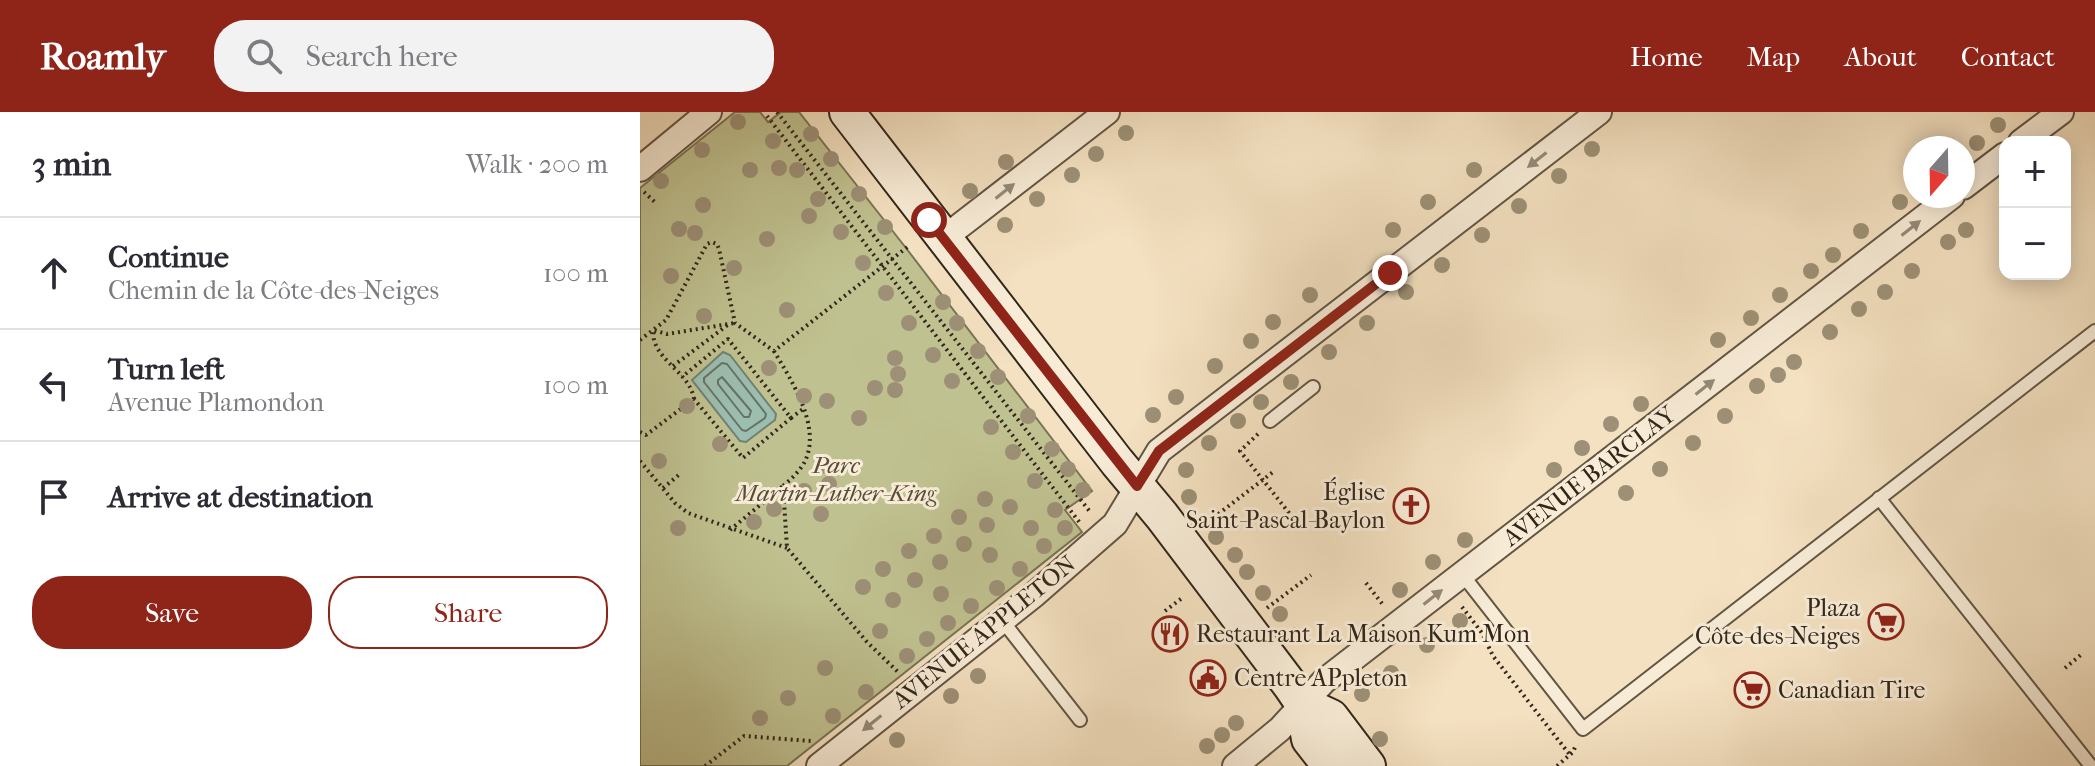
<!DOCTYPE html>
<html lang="en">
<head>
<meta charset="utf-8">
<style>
	:root { --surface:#fff; --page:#f2f2f3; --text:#2b2b33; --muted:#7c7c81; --line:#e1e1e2; --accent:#8f2418 }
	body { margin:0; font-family:"IM FELL French Canon",serif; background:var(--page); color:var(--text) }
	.controls { position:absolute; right:24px; top:24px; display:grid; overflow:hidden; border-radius:16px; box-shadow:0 4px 20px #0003 }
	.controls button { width:72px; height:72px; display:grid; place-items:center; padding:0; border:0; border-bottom:2px solid var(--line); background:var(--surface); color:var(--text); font:40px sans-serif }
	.compass { position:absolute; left:1263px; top:24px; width:72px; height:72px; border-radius:50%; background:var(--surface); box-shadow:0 4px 20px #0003; rotate:200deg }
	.stop { position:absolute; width:24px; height:24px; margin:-18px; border:6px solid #8f2418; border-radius:50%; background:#fff }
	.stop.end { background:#8f2418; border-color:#fff; box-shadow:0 2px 8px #0008 }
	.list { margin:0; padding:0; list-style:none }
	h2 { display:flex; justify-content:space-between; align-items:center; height:104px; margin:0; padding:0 32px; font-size:34px }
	h2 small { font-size:26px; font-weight:400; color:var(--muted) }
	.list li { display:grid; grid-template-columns:52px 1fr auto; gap:24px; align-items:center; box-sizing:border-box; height:112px; padding:0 32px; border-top:2px solid var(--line) }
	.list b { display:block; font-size:30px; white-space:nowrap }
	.list p { margin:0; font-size:26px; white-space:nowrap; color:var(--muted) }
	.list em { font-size:26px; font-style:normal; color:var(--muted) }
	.actions { display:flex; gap:16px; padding:24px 32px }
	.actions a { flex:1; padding:18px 0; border:2px solid var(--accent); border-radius:32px; text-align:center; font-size:28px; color:var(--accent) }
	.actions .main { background:var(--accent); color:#fff }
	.icon { flex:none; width:44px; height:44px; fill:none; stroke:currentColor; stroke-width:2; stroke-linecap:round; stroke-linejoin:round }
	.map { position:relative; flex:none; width:1455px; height:654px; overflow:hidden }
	header { display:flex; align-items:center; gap:48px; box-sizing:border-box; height:112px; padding:0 40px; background:var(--accent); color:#fff }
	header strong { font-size:38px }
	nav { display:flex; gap:44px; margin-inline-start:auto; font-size:28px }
	.search { width:560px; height:72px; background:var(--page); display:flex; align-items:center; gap:20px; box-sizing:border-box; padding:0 28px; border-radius:32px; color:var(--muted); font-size:30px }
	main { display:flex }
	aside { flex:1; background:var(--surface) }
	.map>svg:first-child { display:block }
	.green { fill:#c0c190; stroke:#797456; stroke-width:2 }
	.water { fill:#9cbeb0; stroke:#728174; stroke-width:2 }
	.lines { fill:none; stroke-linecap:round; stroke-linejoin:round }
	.shore { stroke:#677266; stroke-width:2 }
	.lane-casing { stroke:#625544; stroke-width:16 }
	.street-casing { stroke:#625544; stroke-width:28 }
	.secondary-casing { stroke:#32261b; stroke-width:38 }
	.path { stroke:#32261b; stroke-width:4; stroke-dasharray:2 4; stroke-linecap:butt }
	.lane { stroke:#f8ecd7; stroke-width:12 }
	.street { stroke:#f8ecd7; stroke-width:24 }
	.secondary { stroke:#f8ecd7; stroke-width:34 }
	.tree { fill:#9d9076 }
	.oneway { fill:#958979 }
	.route { stroke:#8f2418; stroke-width:10 }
	.labels { text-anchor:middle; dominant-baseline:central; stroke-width:6; stroke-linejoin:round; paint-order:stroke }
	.park-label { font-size:24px; font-style:italic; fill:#564d38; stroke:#f8ecd7 }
	.street-label { font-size:24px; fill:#32261b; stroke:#f8ecd7 }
	.poi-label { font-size:24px; fill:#32261b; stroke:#f8ecd7; text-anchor:start }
</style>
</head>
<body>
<header>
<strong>Roamly</strong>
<div class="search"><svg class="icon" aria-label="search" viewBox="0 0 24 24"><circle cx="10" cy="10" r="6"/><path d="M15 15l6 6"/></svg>Search here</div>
<nav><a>Home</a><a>Map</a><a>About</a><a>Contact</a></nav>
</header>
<main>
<aside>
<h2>3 min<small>Walk · 200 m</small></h2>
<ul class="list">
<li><svg class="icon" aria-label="ahead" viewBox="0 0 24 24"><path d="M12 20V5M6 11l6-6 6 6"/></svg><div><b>Continue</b><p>Chemin de la Côte-des-Neiges</p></div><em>100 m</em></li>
<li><svg class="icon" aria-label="left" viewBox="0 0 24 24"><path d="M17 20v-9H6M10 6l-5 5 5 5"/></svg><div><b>Turn left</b><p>Avenue Plamondon</p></div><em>100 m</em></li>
<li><svg class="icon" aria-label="arrive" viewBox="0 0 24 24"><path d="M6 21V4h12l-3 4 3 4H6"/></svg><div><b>Arrive at destination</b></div></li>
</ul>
<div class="actions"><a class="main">Save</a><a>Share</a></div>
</aside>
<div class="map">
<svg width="1455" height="654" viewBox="0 0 1455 654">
	<rect width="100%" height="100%" fill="#f4e1c1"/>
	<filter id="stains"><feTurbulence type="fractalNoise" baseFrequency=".0025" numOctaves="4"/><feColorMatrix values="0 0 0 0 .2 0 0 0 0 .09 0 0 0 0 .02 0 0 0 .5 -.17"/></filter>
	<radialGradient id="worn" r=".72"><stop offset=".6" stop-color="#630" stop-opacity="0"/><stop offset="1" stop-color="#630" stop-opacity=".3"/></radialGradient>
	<polygon class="green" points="95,0 120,0 128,10 141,0 159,0 266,136 452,379 425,398 442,420 147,654 0,654 0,76"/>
	<polygon class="water" points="83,240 90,243 136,302 135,308 106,330 100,329 52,268"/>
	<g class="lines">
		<g class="shore">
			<polygon points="82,251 87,252 126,302 125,306 106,319 102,318 64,270 64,266"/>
			<polygon points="82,265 111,299 109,305 104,305 78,272 78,268"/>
		</g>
		<defs>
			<g id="lane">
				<polyline points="630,309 673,275"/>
				<polyline points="1239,386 1451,654"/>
				<polyline points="822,462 943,617 1455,219"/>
				<polyline points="362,508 440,608"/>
			</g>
			<g id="street">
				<polyline points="1381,30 1421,0"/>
				<polyline points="0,57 69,0"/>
				<polyline points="1323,75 1365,43"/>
				<polyline points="304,126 467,0"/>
				<polyline points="179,654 395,482 475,412 519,339 959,0"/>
				<polyline points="595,654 640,617 684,569 1312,84"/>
			</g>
			<g id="secondary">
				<polyline points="207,0 477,350 522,404 650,573 663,592 669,627 690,654"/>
				<polyline points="663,592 691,605 728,654"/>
			</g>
		</defs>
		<use href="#lane" class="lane-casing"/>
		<use href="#street" class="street-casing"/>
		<use href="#secondary" class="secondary-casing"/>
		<g class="path">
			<polyline points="137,0 451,401"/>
			<polyline points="127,4 440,411"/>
			<polyline points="4,80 17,92"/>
			<polyline points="0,228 26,208 67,132 72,130 77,132 79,137 95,211 134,239 270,133"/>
			<path d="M134 239C151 268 183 316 164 351 159 360 151 367 143 374L147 436 227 530 259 561"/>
			<polyline points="33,254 89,212"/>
			<path d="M54 287C50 263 23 252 15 231 13 227 14 222 13 218L27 222 95 211"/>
			<polyline points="151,306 163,297"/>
			<polyline points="0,320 6,323 54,287 103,346 151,306 88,227 42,265"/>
			<polyline points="618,322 600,339 657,411"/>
			<polyline points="0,349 35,391 48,401 147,436"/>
			<polyline points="23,376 40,362"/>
			<polyline points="564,413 633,360"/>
			<polyline points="90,418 143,374"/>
			<polyline points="726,471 744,494"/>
			<polyline points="822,495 842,521 853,544 930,643"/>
			<polyline points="627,496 671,463"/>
			<polyline points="525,499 542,486"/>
			<polyline points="1425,556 1442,542"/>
			<polyline points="65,654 104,624 171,629"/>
			<polyline points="917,654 933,640 936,633"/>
		</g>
		<use href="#lane" class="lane"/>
		<use href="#street" class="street"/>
		<use href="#secondary" class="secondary"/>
	</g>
	<g class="tree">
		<circle cx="98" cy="10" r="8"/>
		<circle cx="1358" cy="13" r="8"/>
		<circle cx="486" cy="21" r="8"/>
		<circle cx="171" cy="22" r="8"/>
		<circle cx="133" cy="29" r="8"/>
		<circle cx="1337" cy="31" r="8"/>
		<circle cx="952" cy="37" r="8"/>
		<circle cx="62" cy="38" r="8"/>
		<circle cx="456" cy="42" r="8"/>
		<circle cx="191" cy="47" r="8"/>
		<circle cx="366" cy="50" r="8"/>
		<circle cx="139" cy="56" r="8"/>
		<circle cx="110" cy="58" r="8"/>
		<circle cx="157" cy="58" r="8"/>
		<circle cx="834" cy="58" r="8"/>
		<circle cx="432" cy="63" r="8"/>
		<circle cx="919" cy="64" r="8"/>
		<circle cx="21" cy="69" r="8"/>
		<circle cx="330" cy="79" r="8"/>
		<circle cx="219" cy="82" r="8"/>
		<circle cx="178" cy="87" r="8"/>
		<circle cx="397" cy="87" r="8"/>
		<circle cx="788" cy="90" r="8"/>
		<circle cx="1260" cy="90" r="8"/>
		<circle cx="63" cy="93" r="8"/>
		<circle cx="879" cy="94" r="8"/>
		<circle cx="169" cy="104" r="8"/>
		<circle cx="365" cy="113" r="8"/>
		<circle cx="245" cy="115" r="8"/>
		<circle cx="39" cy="117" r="8"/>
		<circle cx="753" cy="118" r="8"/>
		<circle cx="1326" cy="118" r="8"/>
		<circle cx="1221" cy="119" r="8"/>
		<circle cx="201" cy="120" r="8"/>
		<circle cx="55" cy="121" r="8"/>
		<circle cx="842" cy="123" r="8"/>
		<circle cx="127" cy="127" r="8"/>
		<circle cx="1308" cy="130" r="8"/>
		<circle cx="1193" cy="143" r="8"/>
		<circle cx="223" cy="151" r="8"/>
		<circle cx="802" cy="153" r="8"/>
		<circle cx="94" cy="156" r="8"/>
		<circle cx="1171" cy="159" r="8"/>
		<circle cx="1272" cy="159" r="8"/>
		<circle cx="31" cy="164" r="8"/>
		<circle cx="766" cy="180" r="8"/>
		<circle cx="1245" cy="180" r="8"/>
		<circle cx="246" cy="181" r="8"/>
		<circle cx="670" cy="183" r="8"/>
		<circle cx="1140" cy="183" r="8"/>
		<circle cx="303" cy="190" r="8"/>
		<circle cx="1219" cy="197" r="8"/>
		<circle cx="147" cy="198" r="8"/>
		<circle cx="64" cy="204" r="8"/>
		<circle cx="1111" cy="206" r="8"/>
		<circle cx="633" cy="210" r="8"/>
		<circle cx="269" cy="211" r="8"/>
		<circle cx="317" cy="211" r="8"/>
		<circle cx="727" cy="211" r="8"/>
		<circle cx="1190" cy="220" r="8"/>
		<circle cx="1078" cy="228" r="8"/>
		<circle cx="611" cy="229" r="8"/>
		<circle cx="338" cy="239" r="8"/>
		<circle cx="689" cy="240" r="8"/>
		<circle cx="293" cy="243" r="8"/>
		<circle cx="255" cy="246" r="8"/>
		<circle cx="1154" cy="250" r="8"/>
		<circle cx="575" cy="254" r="8"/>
		<circle cx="129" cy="256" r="8"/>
		<circle cx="258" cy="262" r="8"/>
		<circle cx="1138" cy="263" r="8"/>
		<circle cx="358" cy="265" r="8"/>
		<circle cx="312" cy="269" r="8"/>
		<circle cx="651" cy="270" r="8"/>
		<circle cx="1117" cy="274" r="8"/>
		<circle cx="235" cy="276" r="8"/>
		<circle cx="255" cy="278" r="8"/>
		<circle cx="164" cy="284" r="8"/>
		<circle cx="536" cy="285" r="8"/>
		<circle cx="187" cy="289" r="8"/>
		<circle cx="621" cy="290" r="8"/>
		<circle cx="1001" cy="292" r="8"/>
		<circle cx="47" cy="294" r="8"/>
		<circle cx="513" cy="303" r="8"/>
		<circle cx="388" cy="304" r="8"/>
		<circle cx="1085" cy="304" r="8"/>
		<circle cx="219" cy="306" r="8"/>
		<circle cx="598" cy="309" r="8"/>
		<circle cx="971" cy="312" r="8"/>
		<circle cx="351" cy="315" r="8"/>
		<circle cx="569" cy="331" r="8"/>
		<circle cx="1053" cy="331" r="8"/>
		<circle cx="80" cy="332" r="8"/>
		<circle cx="942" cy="336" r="8"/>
		<circle cx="412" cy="337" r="8"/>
		<circle cx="373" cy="340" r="8"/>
		<circle cx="19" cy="349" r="8"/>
		<circle cx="183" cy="354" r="8"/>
		<circle cx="428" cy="357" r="8"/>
		<circle cx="1020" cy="357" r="8"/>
		<circle cx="546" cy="358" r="8"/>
		<circle cx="914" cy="358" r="8"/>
		<circle cx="395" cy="369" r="8"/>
		<circle cx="189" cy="372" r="8"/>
		<circle cx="443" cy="378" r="8"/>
		<circle cx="164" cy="379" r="8"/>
		<circle cx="986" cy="381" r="8"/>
		<circle cx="549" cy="385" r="8"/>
		<circle cx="345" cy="387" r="8"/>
		<circle cx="370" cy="395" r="8"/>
		<circle cx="134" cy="397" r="8"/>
		<circle cx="415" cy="398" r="8"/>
		<circle cx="181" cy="402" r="8"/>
		<circle cx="319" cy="405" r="8"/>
		<circle cx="114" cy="410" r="8"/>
		<circle cx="347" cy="413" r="8"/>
		<circle cx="38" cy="416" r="8"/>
		<circle cx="391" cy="416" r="8"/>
		<circle cx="425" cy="416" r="8"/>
		<circle cx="294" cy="424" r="8"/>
		<circle cx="576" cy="425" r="8"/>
		<circle cx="825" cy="428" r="8"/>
		<circle cx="324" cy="432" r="8"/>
		<circle cx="404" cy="434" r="8"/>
		<circle cx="269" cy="439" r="8"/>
		<circle cx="350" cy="443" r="8"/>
		<circle cx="595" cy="443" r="8"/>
		<circle cx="300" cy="450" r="8"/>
		<circle cx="793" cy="450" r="8"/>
		<circle cx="243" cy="457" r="8"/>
		<circle cx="380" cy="457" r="8"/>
		<circle cx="607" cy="460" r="8"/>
		<circle cx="275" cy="468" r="8"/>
		<circle cx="223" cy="475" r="8"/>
		<circle cx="357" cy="476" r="8"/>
		<circle cx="760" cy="478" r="8"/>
		<circle cx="623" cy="481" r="8"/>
		<circle cx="301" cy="482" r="8"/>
		<circle cx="253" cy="488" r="8"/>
		<circle cx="331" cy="494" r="8"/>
		<circle cx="640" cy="502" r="8"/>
		<circle cx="820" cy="509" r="8"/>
		<circle cx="308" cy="511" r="8"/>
		<circle cx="240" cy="519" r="8"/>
		<circle cx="656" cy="523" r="8"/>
		<circle cx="287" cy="527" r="8"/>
		<circle cx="787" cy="533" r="8"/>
		<circle cx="267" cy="544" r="8"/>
		<circle cx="185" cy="556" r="8"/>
		<circle cx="751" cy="561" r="8"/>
		<circle cx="338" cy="564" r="8"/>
		<circle cx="226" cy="580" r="8"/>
		<circle cx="722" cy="582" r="8"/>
		<circle cx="311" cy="584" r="8"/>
		<circle cx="148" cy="586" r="8"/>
		<circle cx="193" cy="604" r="8"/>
		<circle cx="120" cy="606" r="8"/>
		<circle cx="596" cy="611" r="8"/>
		<circle cx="582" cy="623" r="8"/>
		<circle cx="740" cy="627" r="8"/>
		<circle cx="257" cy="628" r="8"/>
		<circle cx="567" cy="634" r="8"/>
	</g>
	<defs><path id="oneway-solid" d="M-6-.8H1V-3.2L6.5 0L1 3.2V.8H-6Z" transform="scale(2)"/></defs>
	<g class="oneway">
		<use href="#oneway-solid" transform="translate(897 48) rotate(142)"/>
		<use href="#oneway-solid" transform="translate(365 79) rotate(-38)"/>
		<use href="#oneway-solid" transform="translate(1271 116) rotate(-38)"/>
		<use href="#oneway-solid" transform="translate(1065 275) rotate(-38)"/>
		<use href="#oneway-solid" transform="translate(793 485) rotate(-38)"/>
		<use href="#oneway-solid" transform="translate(232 611) rotate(141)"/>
	</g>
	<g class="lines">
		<polyline class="route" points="289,108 497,374 519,339 750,161"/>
	</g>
	<defs>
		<symbol id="church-ring" viewBox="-11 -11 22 22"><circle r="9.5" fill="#f8ecd7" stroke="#8f2418" stroke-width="1.5"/><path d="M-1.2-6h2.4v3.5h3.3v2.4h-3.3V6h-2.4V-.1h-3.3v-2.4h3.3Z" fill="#8f2418"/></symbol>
		<symbol id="supermarket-ring" viewBox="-11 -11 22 22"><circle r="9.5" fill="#f8ecd7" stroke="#8f2418" stroke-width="1.5"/><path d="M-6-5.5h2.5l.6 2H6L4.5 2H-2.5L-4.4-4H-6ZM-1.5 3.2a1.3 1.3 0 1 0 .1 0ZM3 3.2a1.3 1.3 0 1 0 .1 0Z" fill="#8f2418"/></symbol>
		<symbol id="restaurant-ring" viewBox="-11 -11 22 22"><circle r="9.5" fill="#f8ecd7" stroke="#8f2418" stroke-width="1.5"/><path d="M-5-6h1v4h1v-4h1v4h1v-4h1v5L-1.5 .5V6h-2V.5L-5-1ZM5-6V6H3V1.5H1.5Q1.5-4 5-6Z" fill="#8f2418"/></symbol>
		<symbol id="civic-ring" viewBox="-11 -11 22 22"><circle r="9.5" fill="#f8ecd7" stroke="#8f2418" stroke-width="1.5"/><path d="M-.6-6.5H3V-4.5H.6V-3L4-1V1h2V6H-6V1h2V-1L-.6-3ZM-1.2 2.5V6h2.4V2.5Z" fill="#8f2418"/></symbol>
	</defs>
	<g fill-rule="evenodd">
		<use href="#church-ring" x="751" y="374" width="40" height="40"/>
		<use href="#supermarket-ring" x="1226" y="490" width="40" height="40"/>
		<use href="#restaurant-ring" x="510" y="502" width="40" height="40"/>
		<use href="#civic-ring" x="548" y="546" width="40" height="40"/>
		<use href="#supermarket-ring" x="1092" y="558" width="40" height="40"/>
	</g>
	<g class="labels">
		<g class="park-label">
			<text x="196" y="353">Parc<tspan x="196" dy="28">Martin-Luther-King</tspan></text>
		</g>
		<g class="street-label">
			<text transform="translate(949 364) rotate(-38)">AVENUE BARCLAY</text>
			<text transform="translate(344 520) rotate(-39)">AVENUE APPLETON</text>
		</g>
		<g class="poi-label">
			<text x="745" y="380" text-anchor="end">Église<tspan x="745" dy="28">Saint-Pascal-Baylon</tspan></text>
			<text x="1220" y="496" text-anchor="end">Plaza<tspan x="1220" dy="28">Côte-des-Neiges</tspan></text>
			<text x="556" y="522">Restaurant La Maison Kum Mon</text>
			<text x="594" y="566">Centre APpleton</text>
			<text x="1138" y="578">Canadian Tire</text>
		</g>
	</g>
	<rect width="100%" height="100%" filter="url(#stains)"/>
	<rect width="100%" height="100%" fill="url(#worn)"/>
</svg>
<div class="controls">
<button>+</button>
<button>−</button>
</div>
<svg class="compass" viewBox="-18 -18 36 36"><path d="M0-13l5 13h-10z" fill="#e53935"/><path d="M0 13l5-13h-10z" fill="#7c7c81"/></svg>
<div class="stop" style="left:289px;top:108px"></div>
<div class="stop end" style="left:750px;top:161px"></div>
</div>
</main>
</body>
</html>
